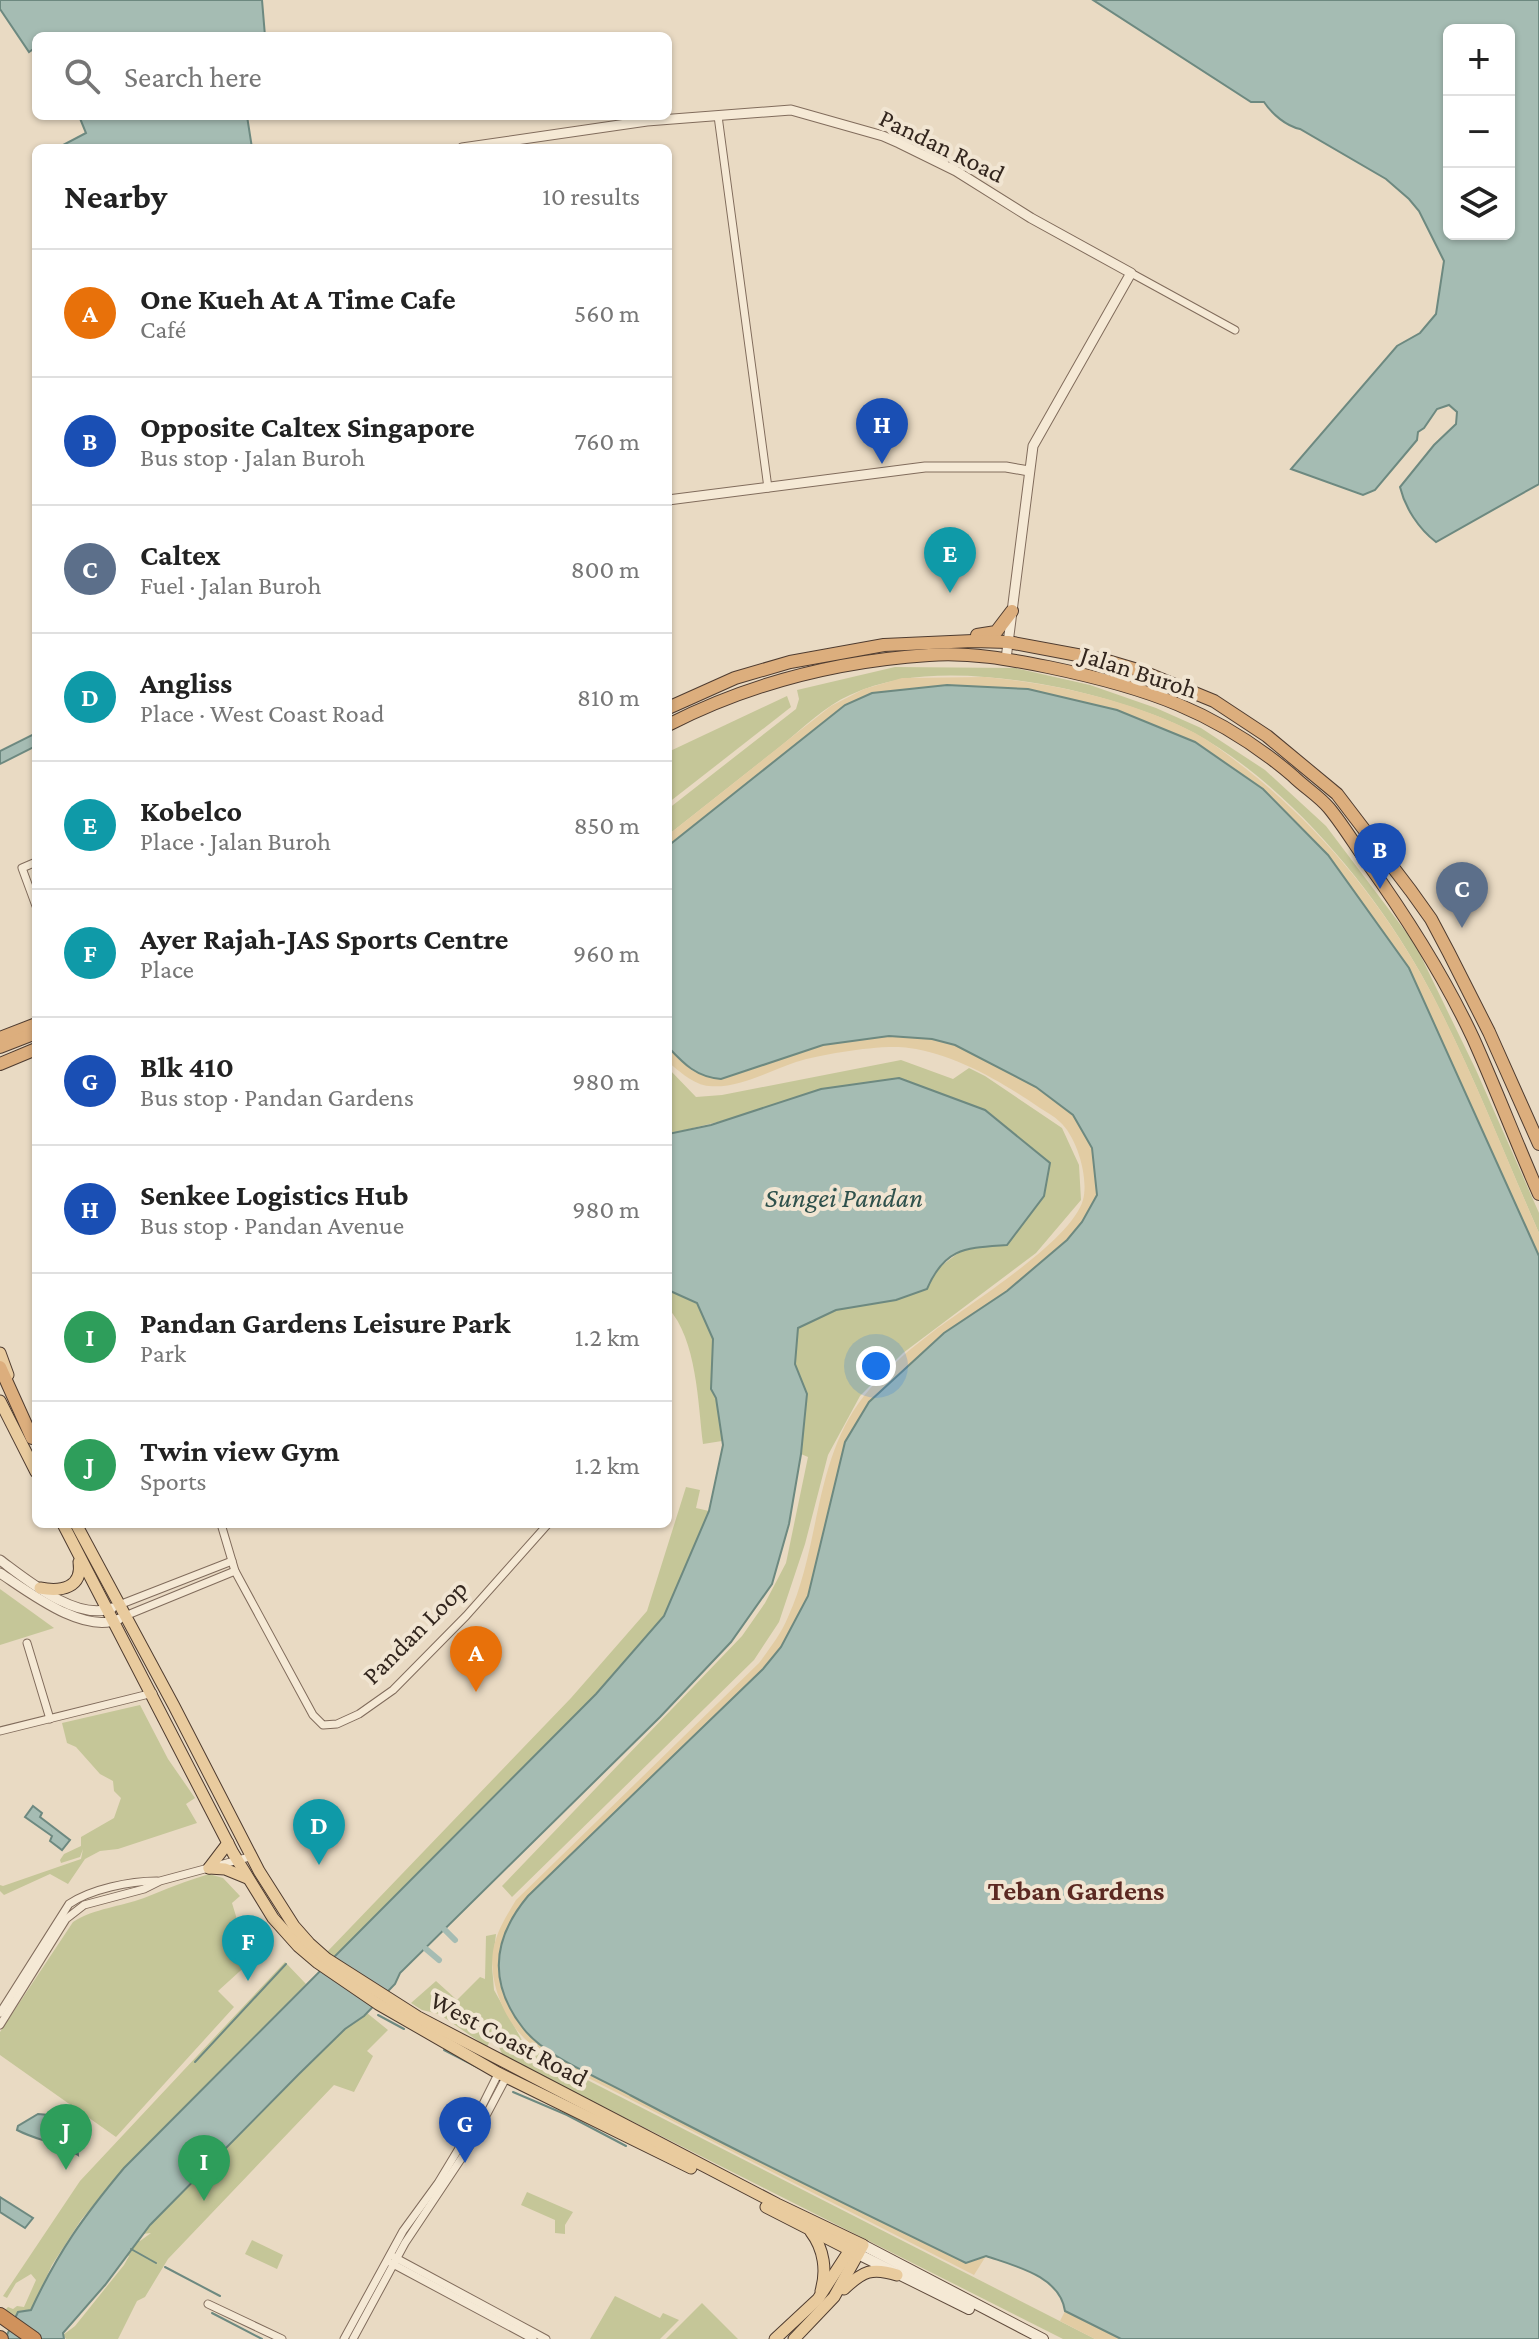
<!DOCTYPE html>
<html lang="en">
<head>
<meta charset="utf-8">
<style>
	:root { --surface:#fff; --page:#f6f6f6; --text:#222; --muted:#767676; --line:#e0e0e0; --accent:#1a73e8 }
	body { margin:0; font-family:"Crimson Pro",serif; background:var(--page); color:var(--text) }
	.controls { position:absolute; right:24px; top:24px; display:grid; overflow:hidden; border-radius:12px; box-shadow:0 2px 6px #0004 }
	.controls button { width:72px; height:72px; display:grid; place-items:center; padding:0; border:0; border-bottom:2px solid var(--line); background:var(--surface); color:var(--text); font:40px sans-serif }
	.you { position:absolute; left:876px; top:1366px; width:28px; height:28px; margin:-20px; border:6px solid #fff; border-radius:50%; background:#1a73e8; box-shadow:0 0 0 12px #1a73e833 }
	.badge { display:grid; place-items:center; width:52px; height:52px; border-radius:50%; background:var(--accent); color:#fff; font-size:26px; font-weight:700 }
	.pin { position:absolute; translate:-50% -66px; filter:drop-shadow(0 2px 4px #0008) }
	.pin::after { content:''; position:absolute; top:42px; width:28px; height:24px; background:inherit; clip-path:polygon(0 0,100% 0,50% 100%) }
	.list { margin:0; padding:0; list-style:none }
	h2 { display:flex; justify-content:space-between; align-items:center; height:104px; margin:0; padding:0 32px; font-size:34px }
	h2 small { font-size:26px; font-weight:400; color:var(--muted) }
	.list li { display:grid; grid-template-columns:52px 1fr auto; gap:24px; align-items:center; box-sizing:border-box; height:128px; padding:0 32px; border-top:2px solid var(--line) }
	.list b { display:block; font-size:30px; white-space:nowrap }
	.list p { margin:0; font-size:26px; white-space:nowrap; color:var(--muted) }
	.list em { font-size:26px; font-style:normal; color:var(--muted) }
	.icon { flex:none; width:44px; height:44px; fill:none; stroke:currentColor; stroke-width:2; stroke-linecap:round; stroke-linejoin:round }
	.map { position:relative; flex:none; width:1539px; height:2339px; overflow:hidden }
	.search { position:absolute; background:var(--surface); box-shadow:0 2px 6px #0004; left:32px; top:32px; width:640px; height:88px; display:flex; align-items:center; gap:20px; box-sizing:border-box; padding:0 28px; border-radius:12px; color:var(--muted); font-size:30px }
	.panel { position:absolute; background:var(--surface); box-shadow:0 2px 6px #0004; left:32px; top:144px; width:640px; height:1384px; border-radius:12px }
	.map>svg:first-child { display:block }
	.green { fill:#c5c698 }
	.sand { fill:#e2cca3 }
	.water { fill:#a5bcb3; stroke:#6d8980; stroke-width:2; fill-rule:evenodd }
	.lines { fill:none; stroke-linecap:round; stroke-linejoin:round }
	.stream { stroke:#6d8980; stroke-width:2 }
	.canal { stroke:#a5bcb3; stroke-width:6 }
	.minor-casing { stroke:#816c5c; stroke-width:9 }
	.tertiary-casing { stroke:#816c5c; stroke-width:11 }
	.secondary-casing { stroke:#634e3f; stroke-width:12 }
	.primary-casing { stroke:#4f3c30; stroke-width:13 }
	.trunk-casing { stroke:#4f3c30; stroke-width:14 }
	.motorway-casing { stroke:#4f3c30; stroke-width:16 }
	.minor { stroke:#f5e9d5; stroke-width:7 }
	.tertiary { stroke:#f5e9d5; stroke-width:9 }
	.secondary { stroke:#f5e9d5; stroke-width:10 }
	.primary { stroke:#e9cb9e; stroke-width:11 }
	.trunk { stroke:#dcae7d; stroke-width:12 }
	.motorway { stroke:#d0925c; stroke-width:14 }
	.labels { text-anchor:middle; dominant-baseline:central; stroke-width:8; stroke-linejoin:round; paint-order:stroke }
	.street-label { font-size:26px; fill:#33261e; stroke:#f1e5d2 }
	.water-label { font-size:28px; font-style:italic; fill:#2f514c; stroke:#f1e5d2 }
	.neighbourhood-label { font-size:28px; font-weight:bold; fill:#5b2922; stroke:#f1e5d2 }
</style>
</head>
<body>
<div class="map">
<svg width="1539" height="2339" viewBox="0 0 1539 2339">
	<rect width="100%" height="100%" fill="#e9dac3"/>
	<g class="green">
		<path d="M895 667 1015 668 1090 685 1156 708 1201 728 1265 770 1326 826 1415 944 1476 1070 1539 1213V1233C1501 1147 1467 1057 1421 974 1372 886 1285 783 1196 734 1154 711 1088 692 1041 684 979 674 908 668 850 695 825 706 804 727 782 745 744 775 706 805 668 835V809L796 709 799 699 797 690Z"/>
		<polygon points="787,696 791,707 668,803 668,752"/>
		<polygon points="901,1060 953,1079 969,1068 985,1076 1062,1128 1079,1165 1081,1200 1036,1253 903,1353 860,1396 828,1455 805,1544 779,1622 754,1660 512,1897 502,1886 742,1636 765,1603 786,1563 808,1457 801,1454 807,1394 795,1364 798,1328 836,1310 896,1300 965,1248 1007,1244 1050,1163 986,1110 899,1078 668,1134 668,1068 696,1097 722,1095"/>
		<path d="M668 1290 697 1303 713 1339 711 1389 716 1397 722 1441 703 1444C698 1404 697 1339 668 1308Z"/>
		<polygon points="686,1487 700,1490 696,1508 709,1511 664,1616 596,1694 334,1957 327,1952 571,1698 647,1611"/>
		<polygon points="0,1589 54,1628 0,1645"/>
		<polygon points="140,1705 168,1759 195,1798 186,1804 197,1823 118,1849 100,1851 85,1859 68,1884 50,1874 4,1895 0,1891 0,1885 3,1886 81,1859 83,1849 80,1857 61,1863 60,1860 64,1854 81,1846 81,1837 114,1818 121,1798 114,1791 113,1781 100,1774 76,1747 67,1743 62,1723"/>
		<path d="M209 1874 223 1878 240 1896 232 1903 250 1962 218 1991 234 2007 116 2137 0 2055V2032L73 1922C95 1908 120 1907 144 1898 166 1889 186 1881 209 1874Z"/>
		<polygon points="496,1934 492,1967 494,1990 523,2042 556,2064 1095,2339 1063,2339 503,2056 493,2034 487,2047 439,2014 422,2010 411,2003 436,1981 457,2000 480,1977 485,1979 486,1936"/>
		<polygon points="285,1962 306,1984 124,2168 81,2220 52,2265 31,2310 19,2311 16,2316 5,2310 8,2307 13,2309 17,2306 24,2307 36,2280 31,2274 16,2283 7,2298 3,2296 80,2181"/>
		<polygon points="367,2013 388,2030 367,2051 373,2056 354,2092 334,2085 168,2259 145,2297 137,2301 118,2339 66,2339 63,2335 75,2326 124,2265 129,2256 127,2255 137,2240 140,2241 151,2233 142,2234 150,2225 345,2029"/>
		<polygon points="527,2192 573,2212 565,2225 565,2234 555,2233 555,2220 521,2205"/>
		<polygon points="252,2240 283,2255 277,2269 245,2254"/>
		<polygon points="615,2296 660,2318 663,2313 679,2320 660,2339 590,2339"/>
		<polygon points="702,2303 738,2339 666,2339"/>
	</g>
	<g class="sand">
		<path d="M985 677C1053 683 1134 701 1195 733 1213 743 1229 756 1245 768 1316 824 1376 895 1421 974 1467 1056 1501 1147 1539 1233V1256L1408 968 1328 855 1263 789 872 693 845 705 668 846V835L831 706 864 689 902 678Z"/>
		<path d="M889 1036 932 1039 955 1045 1036 1087 1073 1115 1092 1148 1097 1195 1082 1222 1067 1240 1007 1291 944 1333 845 1442 808 1596 781 1647 763 1669 528 1896 986 2256 974 2275 555 2061C545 2054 533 2047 524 2038 502 2016 487 1977 494 1946 498 1929 507 1915 516 1900L759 1663C770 1648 781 1634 788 1617 821 1545 813 1461 864 1396 882 1373 906 1352 930 1334 966 1306 1071 1242 1083 1200 1089 1178 1077 1137 1060 1122 1054 1116 1046 1112 1040 1108 1002 1082 955 1054 909 1048 882 1044 823 1054 796 1062 769 1071 738 1089 709 1086 694 1085 679 1071 668 1062V1047L691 1070 721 1079 823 1045Z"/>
		<polygon points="1065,2311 1066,2311 1121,2339 1095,2339 1060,2321"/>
	</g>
	<g class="water">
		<polygon points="0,0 262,0 265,36 36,36 36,47 29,52 0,9"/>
		<path d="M1093 0H1539V484L1436 542C1419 529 1405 508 1400 487L1434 445 1456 424 1457 412 1449 405 1437 409 1424 428 1418 432 1417 440 1375 490 1363 495 1291 469 1397 346 1420 333 1436 314 1444 261 1419 211 1409 199 1386 179 1300 129C1286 126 1272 114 1264 102H1251ZM1449 30H1509V234H1449Z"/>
		<polygon points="79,116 247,116 252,148 64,148 63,145 86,133"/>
		<path d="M947 685 1028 689 1117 710 1195 742 1263 789 1328 855 1409 968 1539 1256V2339H1121L1065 2311C1060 2276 1015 2266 986 2256L966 2263C853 2208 741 2154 630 2095 598 2077 545 2057 523 2028 488 1983 492 1939 528 1896L763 1669 781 1647 808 1596 845 1442 869 1402 944 1333 1007 1291 1067 1240 1082 1222 1097 1195 1092 1148 1073 1115 1036 1087 955 1045 932 1039 889 1036 823 1045 721 1079C696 1077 684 1064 668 1047V846L845 705 872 693Z"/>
		<polygon points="36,733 36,746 0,764 0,751"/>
		<path d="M899 1078 985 1110 1050 1163 1044 1196 1007 1245C966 1248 945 1247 927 1289L896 1300 836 1310 798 1328 795 1364 807 1394 801 1454 789 1524 772 1584 731 1642 660 1717 400 1973 395 1984 364 2016 345 2029 299 2074 150 2225 105 2285 63 2333 64 2339H5L18 2312 31 2310C58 2252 83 2217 124 2168L596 1694 664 1616 709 1511 723 1445 716 1398 711 1389 713 1339 697 1303 668 1290V1134L711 1125 821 1089Z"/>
		<polygon points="33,1806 42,1813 40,1817 70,1840 62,1850 50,1841 52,1836 25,1817"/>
		<path d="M38 2114 60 2116 61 2123 76 2132 78 2155C55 2141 38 2141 17 2130L18 2126Z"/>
		<polygon points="0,2197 33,2218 25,2228 0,2212"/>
	</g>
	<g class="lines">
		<g class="stream">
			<polyline points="378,2015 404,2029"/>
			<polyline points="444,2050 479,2068"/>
			<polyline points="195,2062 286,1964"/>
			<polyline points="513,2092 567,2115 626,2146"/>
			<polyline points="131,2249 156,2263"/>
			<polyline points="165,2267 220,2296"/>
			<polyline points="212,2313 262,2339"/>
		</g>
		<g class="canal">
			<polyline points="445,1930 455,1940"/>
			<polyline points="426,1949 439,1960"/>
		</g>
		<defs>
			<g id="minor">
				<polyline points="718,116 768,488"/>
				<polyline points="1131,273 1235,330"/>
				<polyline points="36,862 22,868 36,906"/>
				<polyline points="221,1524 235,1571 313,1715 323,1725 337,1724 359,1714 393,1690 466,1616 548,1524"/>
				<polyline points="119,1605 232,1561"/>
				<polyline points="125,1616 235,1571"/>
				<polyline points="27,1643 50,1719"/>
				<polyline points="0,1731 153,1693"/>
				<path d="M0 2013 69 1904C91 1889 130 1881 157 1881"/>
				<polyline points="0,2025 66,1919 84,1905 144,1889 160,1881 253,1856"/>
				<polyline points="394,2257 546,2339"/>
				<polyline points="391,2263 533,2339"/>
				<polyline points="208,2304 282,2339"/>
				<polyline points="344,2339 403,2231 438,2183 470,2130 499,2072"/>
				<polyline points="353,2339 405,2243 471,2144 507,2076"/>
			</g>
			<g id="tertiary">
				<polyline points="462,148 647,121 791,110 883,136 899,143 956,171 1031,218 1131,273 1033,446 1006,659"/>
				<polyline points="668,500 925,467 1006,467 1029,471"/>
				<path d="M0 1560C27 1580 77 1622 112 1608"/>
				<path d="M0 1573C29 1592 84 1635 119 1619"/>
			</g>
			<g id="secondary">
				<polyline points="863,2245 1043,2339"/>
				<polyline points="858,2254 969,2309"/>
			</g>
			<g id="primary">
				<polyline points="0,1353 8,1375"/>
				<polyline points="0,1401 36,1472"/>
				<polyline points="63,1524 233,1853 273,1918 298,1946 318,1963 378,2004 498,2073 691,2168"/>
				<polyline points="76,1524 174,1706 259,1871 294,1926 309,1943 327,1959 418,2017 777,2204 863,2245 834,2297 794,2339"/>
				<path d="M40 1588C61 1592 83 1588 79 1562"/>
				<polyline points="209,1868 225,1869 247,1878"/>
				<polyline points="209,1868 228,1843"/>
				<polyline points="766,2207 858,2254"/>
				<path d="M811 2232C824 2249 827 2271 821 2291"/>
				<path d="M844 2289C863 2271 872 2267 897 2275"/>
				<polyline points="775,2339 818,2299 853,2245"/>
			</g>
			<g id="trunk">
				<polyline points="977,635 996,632 1012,611"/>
				<polyline points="668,708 735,678 790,662 884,645 973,641 1008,642 1104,660 1141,671 1214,701 1267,736 1337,794 1411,891 1431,919 1449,953 1489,1032 1539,1144"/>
				<path d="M668 725C748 684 838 661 929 655 969 652 1008 659 1048 667 1145 687 1217 711 1293 776 1304 787 1319 796 1329 808 1343 825 1355 845 1367 862 1407 918 1444 976 1473 1038 1496 1089 1516 1142 1539 1194"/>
				<polyline points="0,1038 36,1024"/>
				<polyline points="0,1047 36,1033"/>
				<polyline points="0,1064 36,1049"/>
				<polyline points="0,1367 32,1438"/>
			</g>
			<g id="motorway">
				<polyline points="0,2315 34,2339"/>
				<polyline points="0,2338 1,2339"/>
			</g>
		</defs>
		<use href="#minor" class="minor-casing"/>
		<use href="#tertiary" class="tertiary-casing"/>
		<use href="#secondary" class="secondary-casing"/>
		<use href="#primary" class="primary-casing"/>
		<use href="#trunk" class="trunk-casing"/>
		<use href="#motorway" class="motorway-casing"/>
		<use href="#minor" class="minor"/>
		<use href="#tertiary" class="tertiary"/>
		<use href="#secondary" class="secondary"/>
		<use href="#primary" class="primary"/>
		<use href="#trunk" class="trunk"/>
		<use href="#motorway" class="motorway"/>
	</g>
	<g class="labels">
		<g class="street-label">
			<text transform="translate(942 146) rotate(26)">Pandan Road</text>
			<text transform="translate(1139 672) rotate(18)">Jalan Buroh</text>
			<text transform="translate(415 1632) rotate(-45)">Pandan Loop</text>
			<text transform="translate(509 2039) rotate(28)">West Coast Road</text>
		</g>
		<g class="water-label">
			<text x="844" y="1197">Sungei Pandan</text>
		</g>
		<g class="neighbourhood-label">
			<text x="1076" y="1890">Teban Gardens</text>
		</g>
	</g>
</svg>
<div class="controls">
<button>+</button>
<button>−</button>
<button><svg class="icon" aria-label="layers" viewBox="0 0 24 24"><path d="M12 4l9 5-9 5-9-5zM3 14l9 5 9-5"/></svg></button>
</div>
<div class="you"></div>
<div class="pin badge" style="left:476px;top:1692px;background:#e8710a">A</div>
<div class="pin badge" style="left:1380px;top:889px;background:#1a4fb4">B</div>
<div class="pin badge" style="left:1462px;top:928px;background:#5c6f8a">C</div>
<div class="pin badge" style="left:319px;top:1865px;background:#0f9aa8">D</div>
<div class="pin badge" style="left:950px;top:593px;background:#0f9aa8">E</div>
<div class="pin badge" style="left:248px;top:1981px;background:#0f9aa8">F</div>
<div class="pin badge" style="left:465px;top:2163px;background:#1a4fb4">G</div>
<div class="pin badge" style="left:882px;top:464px;background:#1a4fb4">H</div>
<div class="pin badge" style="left:204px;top:2201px;background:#2e9e5b">I</div>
<div class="pin badge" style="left:66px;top:2170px;background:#2e9e5b">J</div>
<div class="search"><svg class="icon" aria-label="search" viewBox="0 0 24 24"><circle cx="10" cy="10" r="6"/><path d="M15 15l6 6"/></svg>Search here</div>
<section class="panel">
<h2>Nearby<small>10 results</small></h2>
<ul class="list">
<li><span class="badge" style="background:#e8710a">A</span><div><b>One Kueh At A Time Cafe</b><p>Café</p></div><em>560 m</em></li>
<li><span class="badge" style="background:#1a4fb4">B</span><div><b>Opposite Caltex Singapore</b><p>Bus stop · Jalan Buroh</p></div><em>760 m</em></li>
<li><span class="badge" style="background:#5c6f8a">C</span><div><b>Caltex</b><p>Fuel · Jalan Buroh</p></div><em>800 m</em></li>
<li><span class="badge" style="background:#0f9aa8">D</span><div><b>Angliss</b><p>Place · West Coast Road</p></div><em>810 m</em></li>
<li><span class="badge" style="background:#0f9aa8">E</span><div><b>Kobelco</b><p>Place · Jalan Buroh</p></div><em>850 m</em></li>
<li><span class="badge" style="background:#0f9aa8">F</span><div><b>Ayer Rajah-JAS Sports Centre</b><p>Place</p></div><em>960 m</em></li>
<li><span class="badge" style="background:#1a4fb4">G</span><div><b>Blk 410</b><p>Bus stop · Pandan Gardens</p></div><em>980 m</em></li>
<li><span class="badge" style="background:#1a4fb4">H</span><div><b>Senkee Logistics Hub</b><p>Bus stop · Pandan Avenue</p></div><em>980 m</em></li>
<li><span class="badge" style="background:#2e9e5b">I</span><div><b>Pandan Gardens Leisure Park</b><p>Park</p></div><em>1.2 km</em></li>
<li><span class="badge" style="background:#2e9e5b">J</span><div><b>Twin view Gym</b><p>Sports</p></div><em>1.2 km</em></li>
</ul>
</section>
</div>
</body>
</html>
